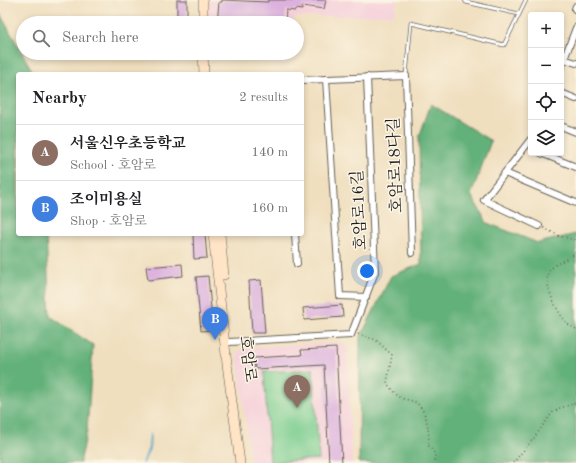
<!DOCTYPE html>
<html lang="en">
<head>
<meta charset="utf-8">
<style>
	:root { --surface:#fff; --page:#f2f2f2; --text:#202124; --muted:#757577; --line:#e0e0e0; --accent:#111827 }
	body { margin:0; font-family:"Old Standard TT","Noto Serif KR",serif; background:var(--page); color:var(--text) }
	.controls { position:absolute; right:12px; top:12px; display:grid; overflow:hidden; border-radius:4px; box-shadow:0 2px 6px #0003 }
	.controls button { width:36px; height:36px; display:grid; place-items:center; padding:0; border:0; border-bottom:1px solid var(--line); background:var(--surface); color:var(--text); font:20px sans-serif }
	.you { position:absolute; left:367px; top:271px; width:14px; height:14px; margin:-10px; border:3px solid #fff; border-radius:50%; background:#1a73e8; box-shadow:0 0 0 6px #1a73e833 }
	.badge { display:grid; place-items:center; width:26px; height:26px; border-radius:50%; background:var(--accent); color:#fff; font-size:13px; font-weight:700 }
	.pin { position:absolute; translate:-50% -33px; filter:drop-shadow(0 1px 2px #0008) }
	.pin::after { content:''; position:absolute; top:21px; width:14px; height:12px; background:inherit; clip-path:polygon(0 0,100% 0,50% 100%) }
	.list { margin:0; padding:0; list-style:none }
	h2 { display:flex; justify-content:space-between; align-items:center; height:52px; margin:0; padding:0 16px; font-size:17px }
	h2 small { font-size:13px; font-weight:400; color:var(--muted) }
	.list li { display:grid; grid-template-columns:26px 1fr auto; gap:12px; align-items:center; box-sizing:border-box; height:56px; padding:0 16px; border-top:1px solid var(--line) }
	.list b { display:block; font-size:15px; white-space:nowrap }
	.list p { margin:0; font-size:13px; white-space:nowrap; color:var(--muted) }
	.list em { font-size:13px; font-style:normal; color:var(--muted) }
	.icon { flex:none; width:22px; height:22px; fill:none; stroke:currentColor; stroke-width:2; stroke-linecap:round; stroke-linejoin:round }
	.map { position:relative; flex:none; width:576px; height:463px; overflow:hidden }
	.search { position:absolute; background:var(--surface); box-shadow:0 2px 6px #0003; left:16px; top:16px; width:288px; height:44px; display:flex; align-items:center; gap:10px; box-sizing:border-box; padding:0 14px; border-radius:22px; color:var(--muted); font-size:15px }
	.panel { position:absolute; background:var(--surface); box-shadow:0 2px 6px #0003; left:16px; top:72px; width:288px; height:164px; border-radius:4px }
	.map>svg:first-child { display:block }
	.built { fill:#f5cfda }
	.green { fill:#7bce90; stroke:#4c7556 }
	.forest { fill:#64b17a; stroke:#40664b }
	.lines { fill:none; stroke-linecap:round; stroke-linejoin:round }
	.stream { stroke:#4ea6cb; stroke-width:2 }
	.building { fill:#dcb1de }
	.lane-casing { stroke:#666055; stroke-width:4.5 }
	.street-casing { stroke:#666055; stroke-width:8 }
	.secondary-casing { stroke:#666055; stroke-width:10 }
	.path { stroke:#666055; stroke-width:1.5; stroke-dasharray:1 3; stroke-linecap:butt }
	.lane { stroke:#fff; stroke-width:3 }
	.street { stroke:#fff; stroke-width:6 }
	.secondary { stroke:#ffe4c6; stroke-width:9 }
	.labels { text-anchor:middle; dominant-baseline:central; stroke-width:3; stroke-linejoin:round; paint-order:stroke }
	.street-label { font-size:16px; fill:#1c1c1c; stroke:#fcf5e5 }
</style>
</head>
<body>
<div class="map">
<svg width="576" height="463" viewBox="0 0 576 463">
	<rect width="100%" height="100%" fill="#fcf5e5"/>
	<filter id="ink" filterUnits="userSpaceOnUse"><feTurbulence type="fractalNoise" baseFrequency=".025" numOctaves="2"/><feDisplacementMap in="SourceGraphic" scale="8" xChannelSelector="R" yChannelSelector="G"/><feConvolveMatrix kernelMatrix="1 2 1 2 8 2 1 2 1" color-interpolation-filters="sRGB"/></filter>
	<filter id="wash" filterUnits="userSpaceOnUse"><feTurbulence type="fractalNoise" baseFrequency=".012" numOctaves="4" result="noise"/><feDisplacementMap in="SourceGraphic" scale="16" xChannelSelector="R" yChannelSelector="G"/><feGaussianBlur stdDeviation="0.9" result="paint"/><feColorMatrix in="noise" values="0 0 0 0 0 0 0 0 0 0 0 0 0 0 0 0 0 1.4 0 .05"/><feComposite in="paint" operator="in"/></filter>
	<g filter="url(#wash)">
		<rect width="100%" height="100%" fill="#f0dfbf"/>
		<g class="built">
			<polygon points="203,0 397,0 394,15 295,17 293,23 203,23"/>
			<polygon points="342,342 347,348 352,463 251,463 237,353 244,348"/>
		</g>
		<polygon class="green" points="313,369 319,459 270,462 264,372"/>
		<g class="forest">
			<polygon points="0,14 34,74 18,74 18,234 46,234 50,316 93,345 87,431 80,463 0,463"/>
			<polygon points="431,104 491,141 471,195 487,223 538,243 576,234 576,463 359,463 360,338 391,276 421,264 419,137"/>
		</g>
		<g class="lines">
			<polyline class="stream" points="143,463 149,448 150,434"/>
		</g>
		<g id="blocks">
			<g class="building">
				<rect x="177" y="0" width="10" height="23"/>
				<polygon points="222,0 268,2 268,0 326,0 324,9 302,6 302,10 295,9 295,11 286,10 285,23 217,23 219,2 222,2"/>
				<polygon points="193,234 205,234 207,258 194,259"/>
				<polygon points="182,264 183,276 148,280 146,267"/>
				<polygon points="208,276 213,330 201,331 196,277"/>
				<polygon points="261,280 265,333 252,333 249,281"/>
				<polygon points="342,305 343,317 304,320 303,308"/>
				<polygon points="336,348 342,463 329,463 324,365 255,369 254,358 302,355 301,350"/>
			</g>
		</g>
	</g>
	<g filter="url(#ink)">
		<use href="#blocks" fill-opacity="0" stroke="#666055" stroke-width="1"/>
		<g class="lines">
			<defs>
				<g id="lane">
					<polyline points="465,0 466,2 519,14"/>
					<polyline points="406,75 411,23 504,45 526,0"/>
				</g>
				<g id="street">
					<polyline points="576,6 575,9 576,10"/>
					<polyline points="564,59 576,63"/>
					<polyline points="561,67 576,28"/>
					<polyline points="326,79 340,296 366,297"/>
					<polyline points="302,80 406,76 412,253"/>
					<polyline points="561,93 576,99"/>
					<polyline points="561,126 576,132"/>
					<polyline points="531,139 484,200 539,226"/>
					<polyline points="541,153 576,167"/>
					<polyline points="505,173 576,203"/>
					<polyline points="295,234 297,264"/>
					<polyline points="229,342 351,335 375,272 367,77"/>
				</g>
				<g id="secondary">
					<polyline points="203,0 203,23"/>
					<polyline points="203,53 204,74"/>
					<polyline points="213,234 227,364 240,463"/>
					<polyline points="220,234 224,275"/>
				</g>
			</defs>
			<use href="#lane" class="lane-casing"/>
			<use href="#street" class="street-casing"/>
			<use href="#secondary" class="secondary-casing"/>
			<g class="path">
				<polyline points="544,228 559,236 576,240"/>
				<path d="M576 252C569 260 557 261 550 270 541 281 558 315 568 324 570 326 573 327 576 329"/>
				<path d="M358 334 376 340 392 355 387 383C391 389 396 396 402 398 406 400 411 400 415 402 428 410 429 433 429 446L435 454V463"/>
				<polyline points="513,463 534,438 552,413 560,408 576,403"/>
			</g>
			<use href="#lane" class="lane"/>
			<use href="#street" class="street"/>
			<use href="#secondary" class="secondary"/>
		</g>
	</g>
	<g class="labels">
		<g class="street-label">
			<text transform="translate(396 165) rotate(-92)">호암로18다길</text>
			<text transform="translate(360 210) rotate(-93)">호암로16길</text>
			<text transform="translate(247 359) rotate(83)">호암로</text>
		</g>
	</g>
</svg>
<div class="controls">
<button>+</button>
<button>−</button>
<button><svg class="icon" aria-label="locate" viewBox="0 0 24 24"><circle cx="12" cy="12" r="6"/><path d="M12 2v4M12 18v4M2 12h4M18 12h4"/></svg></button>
<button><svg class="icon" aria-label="layers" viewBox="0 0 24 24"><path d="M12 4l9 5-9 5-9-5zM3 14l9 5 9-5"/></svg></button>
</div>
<div class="you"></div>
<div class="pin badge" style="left:297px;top:408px;background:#8d6e63">A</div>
<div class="pin badge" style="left:215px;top:340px;background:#3f7fe0">B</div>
<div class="search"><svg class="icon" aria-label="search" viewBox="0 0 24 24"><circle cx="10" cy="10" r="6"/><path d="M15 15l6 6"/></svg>Search here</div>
<section class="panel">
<h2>Nearby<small>2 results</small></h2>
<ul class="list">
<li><span class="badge" style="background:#8d6e63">A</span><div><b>서울신우초등학교</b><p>School · 호암로</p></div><em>140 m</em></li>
<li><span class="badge" style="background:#3f7fe0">B</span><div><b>조이미용실</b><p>Shop · 호암로</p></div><em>160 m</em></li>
</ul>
</section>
</div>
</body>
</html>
